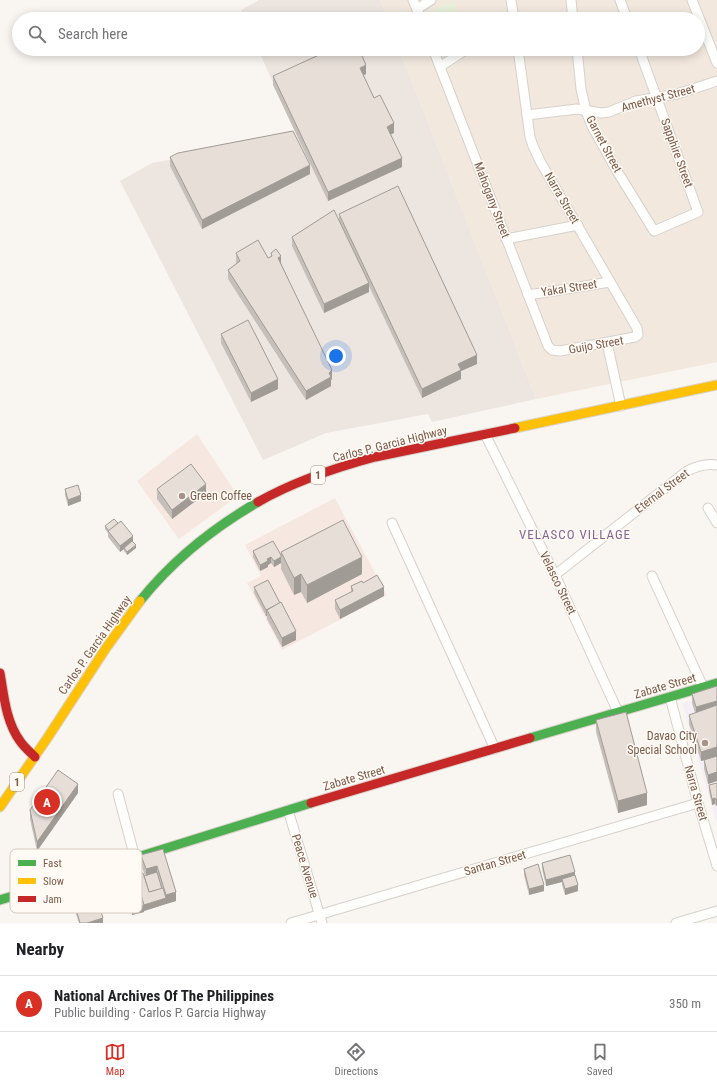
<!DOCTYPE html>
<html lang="en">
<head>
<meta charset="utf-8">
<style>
	:root { --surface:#fff; --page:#f6f6f6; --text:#202124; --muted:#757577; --line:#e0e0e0; --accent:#d93025 }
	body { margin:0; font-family:"Roboto Condensed",sans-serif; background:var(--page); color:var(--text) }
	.you { position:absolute; left:336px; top:356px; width:14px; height:14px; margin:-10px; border:3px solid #fff; border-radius:50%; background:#1a73e8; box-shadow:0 0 0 6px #1a73e833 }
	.badge { display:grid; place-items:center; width:26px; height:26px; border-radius:50%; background:var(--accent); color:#fff; font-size:13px; font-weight:700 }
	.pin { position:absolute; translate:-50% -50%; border:2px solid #fff; box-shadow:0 1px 4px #0006 }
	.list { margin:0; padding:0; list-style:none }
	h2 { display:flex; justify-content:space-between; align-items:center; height:52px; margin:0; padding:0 16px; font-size:17px }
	h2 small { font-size:13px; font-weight:400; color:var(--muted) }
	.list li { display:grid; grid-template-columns:26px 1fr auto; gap:12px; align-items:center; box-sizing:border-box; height:56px; padding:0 16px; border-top:1px solid var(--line) }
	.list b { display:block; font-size:15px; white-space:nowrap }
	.list p { margin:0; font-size:13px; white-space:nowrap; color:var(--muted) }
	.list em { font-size:13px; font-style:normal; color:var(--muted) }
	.icon { flex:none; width:22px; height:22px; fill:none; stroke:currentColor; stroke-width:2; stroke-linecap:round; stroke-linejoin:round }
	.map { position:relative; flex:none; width:717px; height:923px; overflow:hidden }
	.search { position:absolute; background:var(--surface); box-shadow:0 2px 10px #0003; left:12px; right:12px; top:12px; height:44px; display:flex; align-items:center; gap:10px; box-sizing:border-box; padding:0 14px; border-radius:22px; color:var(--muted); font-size:15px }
	.sheet { height:108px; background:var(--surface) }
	nav { display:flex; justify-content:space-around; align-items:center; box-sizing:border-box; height:56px; border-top:1px solid var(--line); background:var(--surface); font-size:11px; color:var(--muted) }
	nav a { display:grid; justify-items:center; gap:2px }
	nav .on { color:var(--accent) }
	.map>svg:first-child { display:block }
	.residential { fill:#f2e8de }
	.commercial { fill:#f6e8e1 }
	.industrial { fill:#ede5e0 }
	.education { fill:#f6eef6 }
	.green { fill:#e7f0db }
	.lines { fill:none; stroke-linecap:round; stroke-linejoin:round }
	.street-casing { stroke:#d7d1cb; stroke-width:11 }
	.fast-casing { stroke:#d9d2cb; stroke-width:11 }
	.slow-casing { stroke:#d9d2cb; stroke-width:11 }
	.jam-casing { stroke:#d9d2cb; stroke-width:11 }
	.street { stroke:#fefefd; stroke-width:9 }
	.fast { stroke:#4caf50; stroke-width:9 }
	.slow { stroke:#ffc107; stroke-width:9 }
	.jam { stroke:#c62828; stroke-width:9 }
	.wall { fill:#c6bfb9 }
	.shaded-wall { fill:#a19b96 }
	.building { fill:#e6ded7; stroke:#a19b96 }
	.poi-dot { fill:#a69286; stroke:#fffaf3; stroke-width:1.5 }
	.labels { text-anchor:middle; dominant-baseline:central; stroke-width:3; stroke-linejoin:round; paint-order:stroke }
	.shield { fill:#fffaf3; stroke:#a28b7f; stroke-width:1 }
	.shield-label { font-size:11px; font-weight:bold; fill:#7a5c4d }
	.street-label { font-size:12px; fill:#7a5c4d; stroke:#fffaf3 }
	.poi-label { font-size:12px; fill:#7a5c4d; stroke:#fffaf3; text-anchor:start }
	.neighbourhood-label { font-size:13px; letter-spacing:1px; fill:#846695; stroke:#fffaf3 }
	.key { fill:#fffaf3; stroke:#d7cbc1; stroke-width:1 }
	.key-label { font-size:11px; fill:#7a5c4d }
</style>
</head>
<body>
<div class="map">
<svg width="717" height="923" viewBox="0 0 717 923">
	<rect width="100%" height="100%" fill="#f9f5f0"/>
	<polygon class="residential" points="380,0 717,0 717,362 536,399 399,49 698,49 698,19 388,19"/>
	<g class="commercial">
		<polygon points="197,434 238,496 179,539 137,481"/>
		<polygon points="335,498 387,595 282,650 247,583 261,576 245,545"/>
	</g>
	<g class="industrial">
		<polygon points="259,0 380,0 388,19 245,19 241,10"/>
		<polygon points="258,49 399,49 536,399 432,422 428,414 326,433 263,460 120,181 152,163 297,137"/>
	</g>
	<polygon class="education" points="717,693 717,823 682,703"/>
	<polygon class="green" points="453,1 462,19 439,19 434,10"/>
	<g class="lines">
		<defs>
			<g id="street">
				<polyline points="413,0 421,19"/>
				<polyline points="511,0 514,19"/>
				<polyline points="571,0 573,19"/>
				<polyline points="620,0 627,19"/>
				<polyline points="692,0 717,63"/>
				<polyline points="417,9 431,0"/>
				<polyline points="433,49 548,346 552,350 560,351 635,337 638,335 637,328 541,163 533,146 530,137 518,49"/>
				<polyline points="577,49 581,89 586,111 592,126 617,171 654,231 698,212 639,49"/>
				<polyline points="441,66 467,49"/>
				<polyline points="527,115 577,109 601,113 609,112 636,101 677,94 717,81"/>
				<polyline points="506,239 578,225"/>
				<polyline points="528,295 610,282"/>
				<polyline points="607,343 621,406"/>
				<polyline points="485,434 555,575 618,712"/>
				<polyline points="708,508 717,523"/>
				<polyline points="392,523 495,749"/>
				<path d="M555 575 687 471C697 466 706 463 717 465"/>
				<polyline points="652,576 703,687"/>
				<polyline points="670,697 698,803 717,866"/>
				<polyline points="118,794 135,858"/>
				<polyline points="288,810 322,923"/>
				<polyline points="291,923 698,803"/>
				<polyline points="676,923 717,911"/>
			</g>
			<g id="fast">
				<path d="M140 601C172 561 213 528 258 502"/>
				<polyline points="530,738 717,683"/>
				<polyline points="0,900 311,803"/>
			</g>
			<g id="slow">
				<polyline points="515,428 717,385"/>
				<polyline points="0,807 48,737 106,648 140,601"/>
			</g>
			<g id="jam">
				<path d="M258 502C295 481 334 468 375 457L515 428"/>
				<path d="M0 673C4 696 6 722 20 741 24 747 30 752 35 757"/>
				<polyline points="311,803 530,738"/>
			</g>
		</defs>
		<use href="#street" class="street-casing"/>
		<use href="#fast" class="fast-casing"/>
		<use href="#slow" class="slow-casing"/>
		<use href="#jam" class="jam-casing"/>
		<use href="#street" class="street"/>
		<use href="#fast" class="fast"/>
		<use href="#slow" class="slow"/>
		<use href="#jam" class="jam"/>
	</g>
	<g class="wall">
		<polygon points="366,74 363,76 374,98 394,133 391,134 402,167 328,201 273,85 273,76"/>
		<polygon points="170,157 310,174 202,229 170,166"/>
		<polygon points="339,214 477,364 461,371 461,379 422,398 369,286 369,292 324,313 292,246 292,237 339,220"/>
		<polygon points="236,253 268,258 271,257 271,253 281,263 332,379 331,380 331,386 306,400 228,279 228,270 236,264"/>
		<polygon points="221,334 278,389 251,402 221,343"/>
		<polygon points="65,489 81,501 68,506 65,495"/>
		<polygon points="157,489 206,493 172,519 157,499"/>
		<polygon points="105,526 133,542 136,548 127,555 124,551 124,549 120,552 108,537 108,533 105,529"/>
		<polygon points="253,551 281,555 281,552 362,574 307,603 301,592 294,595 281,569 281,563 274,567 271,563 268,565 268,567 260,571 253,557"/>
		<polygon points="363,583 384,596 340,619 335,609 335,600 351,592 351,586"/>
		<polygon points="254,587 296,640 282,647 267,619 267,616 266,616 254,593"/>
		<polygon points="717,686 717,756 701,761 689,724 689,715 695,713 692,703 692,694"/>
		<polygon points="596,720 647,805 618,813 596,732"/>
		<polygon points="717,756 717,781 708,784 704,769 704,760"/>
		<polygon points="717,783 717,805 716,806 715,804 712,805 709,791 709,785"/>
		<polygon points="78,793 37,851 30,819 30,810"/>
		<polygon points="163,849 176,901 166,904 166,903 166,904 144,911 144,908 144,912 132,915 128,903 128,897 139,894 135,881 135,875 145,876 141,864 141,855"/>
		<polygon points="542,863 575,875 578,891 565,895 562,885 562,882 546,886 542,869"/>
		<polygon points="524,869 544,891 529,895 524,875"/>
		<polygon points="90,877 102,891 95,893 103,923 79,923 67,886 67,880 81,885 91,882"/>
		<polygon points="108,878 128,893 112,897 108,885"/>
	</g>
	<g class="shaded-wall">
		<polygon points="366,65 366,74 360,77 360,68"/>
		<polygon points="394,123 394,133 387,136 387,127"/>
		<polygon points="402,158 402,167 328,201 328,192"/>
		<polygon points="310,165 310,174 202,229 202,220"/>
		<polygon points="281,256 281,265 278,258"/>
		<polygon points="369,283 369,292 324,313 324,304"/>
		<polygon points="477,355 477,364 461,371 461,379 422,398 422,389 458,364"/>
		<polygon points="332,370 332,379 331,380 331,386 306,400 306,391"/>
		<polygon points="278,379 278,389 251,402 251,393"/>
		<polygon points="206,484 206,493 172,519 172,510"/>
		<polygon points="81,495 81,501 68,506 68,500"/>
		<polygon points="133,536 133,542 124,548 124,549 120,552 120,546"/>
		<polygon points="136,545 136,548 127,555 127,552"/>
		<polygon points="271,557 271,563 268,565 268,567 260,571 260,565 267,559"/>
		<polygon points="281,557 281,563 274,567 274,561"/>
		<polygon points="362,557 362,574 307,603 307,585"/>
		<polygon points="301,574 301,592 294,595 294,578"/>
		<polygon points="384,587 384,596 340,619 340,610"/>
		<polygon points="280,603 267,610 267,616 266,616 266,610"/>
		<polygon points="296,631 296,640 282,647 282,638"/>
		<polygon points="717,701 717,710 696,716 696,707"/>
		<polygon points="717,747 717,756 701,761 701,752"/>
		<polygon points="717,772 717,781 708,784 708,775"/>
		<polygon points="78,784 78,793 37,851 37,842"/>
		<polygon points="647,793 647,805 618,813 618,801"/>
		<polygon points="715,798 715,804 712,805 712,799"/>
		<polygon points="717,799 717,805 716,806 716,800"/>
		<polygon points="157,866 157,875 146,878 146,869"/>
		<polygon points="575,872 575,878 562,879 562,882 546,886 546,880"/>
		<polygon points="544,885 544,891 529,895 529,889"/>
		<polygon points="578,885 578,891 565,895 565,889"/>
		<polygon points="128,886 128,893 112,897 112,891"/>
		<polygon points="102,888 102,891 94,893 94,890"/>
		<polygon points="176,892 176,901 166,904 166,895"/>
		<polygon points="166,898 166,904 144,911 144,905"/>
		<polygon points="144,905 144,912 132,915 132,909"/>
		<polygon points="103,918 103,923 87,923"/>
	</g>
	<g class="building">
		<polygon points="332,49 359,49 366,65 360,68 374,98 380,95 394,123 387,127 402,158 328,192 273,76"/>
		<polygon points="293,131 310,165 202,220 170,157 178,153"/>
		<polygon points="398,186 477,355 458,364 461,370 422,389 339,214"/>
		<polygon points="334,210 369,283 324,304 292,237"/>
		<polygon points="258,240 268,258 272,256 271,253 276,249 281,256 278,258 332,370 329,373 331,377 306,391 228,270 240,261 236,253"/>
		<polygon points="248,320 278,379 251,393 221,334"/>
		<polygon points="191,464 206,484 172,510 157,489"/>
		<polygon points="78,485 81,495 68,500 65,489"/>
		<polygon points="114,519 118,523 109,531 105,526"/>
		<polygon points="343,520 362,557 307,585 301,574 294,578 281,552"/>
		<polygon points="121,521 133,536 120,546 108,531"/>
		<polygon points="132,541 136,545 127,552 124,548"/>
		<polygon points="273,541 281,555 281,557 274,561 271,557 267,559 268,561 260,565 253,551"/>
		<polygon points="377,575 384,587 340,610 335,600 353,591 351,586 362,581 363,583"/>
		<polygon points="268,580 280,603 266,610 254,587"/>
		<polygon points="281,602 296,631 282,638 267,610"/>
		<polygon points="717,686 717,701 696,707 692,694"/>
		<polygon points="717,705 717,747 701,752 689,715"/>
		<polygon points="626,712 647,793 618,801 596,720"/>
		<polygon points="717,756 717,772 708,775 704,760"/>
		<polygon points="58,770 78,784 37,842 30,810"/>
		<polygon points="717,783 717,799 716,800 715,798 712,799 709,785"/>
		<polygon points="163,849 176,892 166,895 157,866 146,869 141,855"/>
		<polygon points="570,855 575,872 546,880 542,863"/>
		<polygon points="538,864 544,885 529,889 524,869"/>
		<polygon points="157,872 162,889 149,892 144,876"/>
		<polygon points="143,873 149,892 163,888 166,898 144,905 135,875"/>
		<polygon points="575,875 578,885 565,889 562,879"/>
		<polygon points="78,877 81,885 92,882 103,918 87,923 80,923 67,880"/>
		<polygon points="140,894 144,905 132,909 128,897"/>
	</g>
	<g class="poi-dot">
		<circle cx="182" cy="496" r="4"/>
		<circle cx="705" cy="743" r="4"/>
	</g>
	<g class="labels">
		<g class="shield">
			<rect x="311" y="466" width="14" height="18" rx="3"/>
			<rect x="10" y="773" width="14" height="18" rx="3"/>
		</g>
		<g class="shield-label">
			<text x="318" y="475">1</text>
			<text x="17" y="782">1</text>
		</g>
		<g class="street-label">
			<text transform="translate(658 98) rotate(-15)">Amethyst Street</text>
			<text transform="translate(604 144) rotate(62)">Garnet Street</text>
			<text transform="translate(677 153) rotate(70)">Sapphire Street</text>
			<text transform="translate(562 198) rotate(60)">Narra Street</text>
			<text transform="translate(492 200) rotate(69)">Mahogany Street</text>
			<text transform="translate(569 288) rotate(-9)">Yakal Street</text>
			<text transform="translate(596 345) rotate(-10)">Guijo Street</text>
			<text transform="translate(390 444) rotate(-14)">Carlos P. Garcia Highway</text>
			<text transform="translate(662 491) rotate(-37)">Eternal Street</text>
			<text transform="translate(558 583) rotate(64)">Velasco Street</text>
			<text transform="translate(95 645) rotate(-55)">Carlos P. Garcia Highway</text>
			<text transform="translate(665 686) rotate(-16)">Zabate Street</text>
			<text transform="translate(354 778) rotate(-16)">Zabate Street</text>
			<text transform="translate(696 793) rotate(74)">Narra Street</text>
			<text transform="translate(495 863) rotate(-16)">Santan Street</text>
			<text transform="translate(305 866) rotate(73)">Peace Avenue</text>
		</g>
		<g class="poi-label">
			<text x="190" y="496">Green Coffee</text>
			<text x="697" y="736" text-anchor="end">Davao City<tspan x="697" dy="14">Special School</tspan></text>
		</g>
		<g class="neighbourhood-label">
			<text x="575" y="534">VELASCO VILLAGE</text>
		</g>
	</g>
	<rect x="10" y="849" width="132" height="64" rx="6" class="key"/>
	<rect x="18" y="860" width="18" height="6" fill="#4caf50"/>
	<rect x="18" y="878" width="18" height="6" fill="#ffc107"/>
	<rect x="18" y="896" width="18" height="6" fill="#c62828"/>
	<g class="key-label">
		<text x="43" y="867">Fast</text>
		<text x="43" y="885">Slow</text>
		<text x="43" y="903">Jam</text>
	</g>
</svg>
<div class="you"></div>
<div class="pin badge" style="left:47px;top:802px">A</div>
<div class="search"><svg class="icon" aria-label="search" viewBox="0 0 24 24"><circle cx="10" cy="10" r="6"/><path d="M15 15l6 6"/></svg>Search here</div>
</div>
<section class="sheet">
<h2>Nearby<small></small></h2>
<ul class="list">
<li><span class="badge">A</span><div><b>National Archives Of The Philippines</b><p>Public building · Carlos P. Garcia Highway</p></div><em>350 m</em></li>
</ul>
</section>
<nav>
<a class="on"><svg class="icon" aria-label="map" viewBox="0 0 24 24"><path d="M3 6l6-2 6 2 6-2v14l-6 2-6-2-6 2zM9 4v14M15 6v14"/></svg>Map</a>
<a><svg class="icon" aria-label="directions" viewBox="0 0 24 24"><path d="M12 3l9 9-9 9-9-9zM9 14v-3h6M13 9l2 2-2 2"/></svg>Directions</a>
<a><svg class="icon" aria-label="saved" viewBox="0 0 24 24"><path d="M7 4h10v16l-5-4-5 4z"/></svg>Saved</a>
</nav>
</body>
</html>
